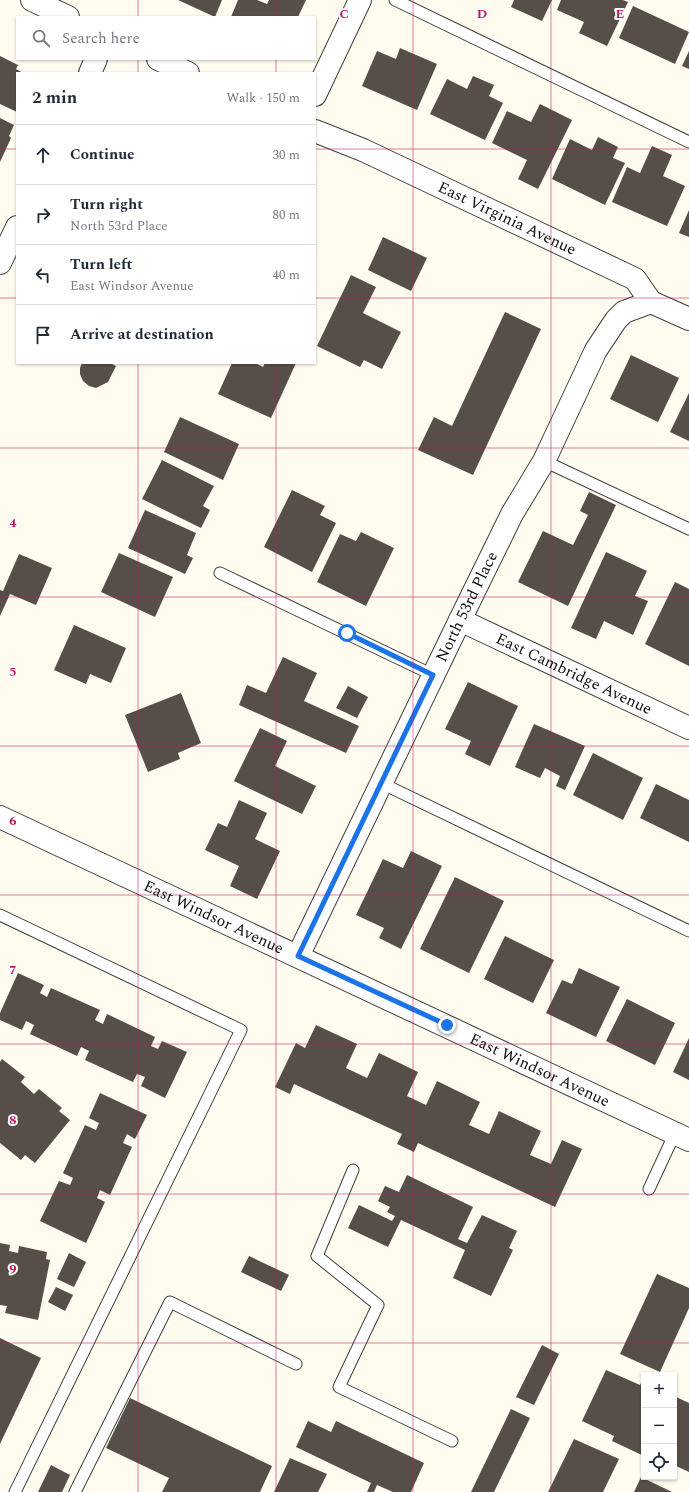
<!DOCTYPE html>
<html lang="en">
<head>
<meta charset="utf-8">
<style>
	:root { --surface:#fff; --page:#f2f2f3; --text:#1f2937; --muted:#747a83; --line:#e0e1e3 }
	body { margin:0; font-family:Spectral,serif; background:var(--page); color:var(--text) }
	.controls { position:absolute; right:12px; bottom:12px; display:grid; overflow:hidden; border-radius:0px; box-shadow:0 1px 3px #0004 }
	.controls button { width:36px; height:36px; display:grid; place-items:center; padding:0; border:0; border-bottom:1px solid var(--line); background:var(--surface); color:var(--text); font:20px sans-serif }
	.stop { position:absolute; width:12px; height:12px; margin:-9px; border:3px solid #1a73e8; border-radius:50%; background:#fff }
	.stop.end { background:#1a73e8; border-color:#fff; box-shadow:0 1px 4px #0008 }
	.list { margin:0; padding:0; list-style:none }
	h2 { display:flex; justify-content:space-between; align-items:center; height:52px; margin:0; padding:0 16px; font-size:17px }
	h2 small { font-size:13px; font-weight:400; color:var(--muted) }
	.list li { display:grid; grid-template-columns:26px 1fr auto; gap:12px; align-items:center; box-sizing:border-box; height:60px; padding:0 16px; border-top:1px solid var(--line) }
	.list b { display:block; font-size:15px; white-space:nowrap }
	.list p { margin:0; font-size:13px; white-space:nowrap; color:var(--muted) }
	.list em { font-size:13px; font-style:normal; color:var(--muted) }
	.icon { flex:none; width:22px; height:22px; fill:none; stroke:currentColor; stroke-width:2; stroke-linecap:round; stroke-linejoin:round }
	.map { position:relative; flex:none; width:689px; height:1492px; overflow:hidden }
	.search { position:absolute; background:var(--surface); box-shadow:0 1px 3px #0004; left:16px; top:16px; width:300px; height:44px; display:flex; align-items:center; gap:10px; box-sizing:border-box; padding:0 14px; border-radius:0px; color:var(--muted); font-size:15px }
	.panel { position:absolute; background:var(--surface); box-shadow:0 1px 3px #0004; left:16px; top:72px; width:300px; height:292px; border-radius:0px }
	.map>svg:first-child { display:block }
	.building { fill:#574e49 }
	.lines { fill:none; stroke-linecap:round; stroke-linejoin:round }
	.service-casing { stroke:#404040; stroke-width:13 }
	.minor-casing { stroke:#404040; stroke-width:24 }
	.service { stroke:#fff; stroke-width:11 }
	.minor { stroke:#fff; stroke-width:22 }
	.route { stroke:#1a73e8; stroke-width:5 }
	.grid { fill:none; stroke:#c2185b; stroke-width:1; stroke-opacity:0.55 }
	.labels { text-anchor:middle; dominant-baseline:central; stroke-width:4; stroke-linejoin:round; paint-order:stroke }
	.street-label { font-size:16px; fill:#0d0d0d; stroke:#fff }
	.grid-label { font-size:13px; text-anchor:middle; font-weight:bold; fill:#c2185b; stroke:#fff; stroke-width:4; stroke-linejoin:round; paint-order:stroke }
</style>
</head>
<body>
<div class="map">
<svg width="689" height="1492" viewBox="0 0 689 1492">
	<rect width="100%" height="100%" fill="#fffbee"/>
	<g class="building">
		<polygon points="178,0 222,0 215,17"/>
		<polygon points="238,0 257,0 267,4 269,0 306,0 298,17 231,17"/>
		<polygon points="514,0 552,0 542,21 511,7"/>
		<polygon points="561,0 623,0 628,2 607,46 579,33 584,22 557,10"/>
		<polygon points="633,6 689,32 675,64 619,38"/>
		<polygon points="400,48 437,64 417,110 362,86 377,51 396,59"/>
		<polygon points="689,51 689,69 682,66"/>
		<polygon points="0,56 18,65 16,69 23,73 17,73 17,112 0,104"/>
		<polygon points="473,76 494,85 489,96 503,103 485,140 430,114 447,79 467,89"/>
		<polygon points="540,104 572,120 538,189 518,179 527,160 492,143 507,111 531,122"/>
		<polygon points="0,118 14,125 9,136 11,138 0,162"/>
		<polygon points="598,137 618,147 613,158 625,163 605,205 552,179 570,139 592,150"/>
		<polygon points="652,146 672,155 663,176 685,186 667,226 612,202 627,167 640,173"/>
		<polygon points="689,210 689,237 679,233"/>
		<polygon points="383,237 427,258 411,291 368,270"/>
		<polygon points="351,275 376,287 363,313 401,332 382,369 364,360 360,367 317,346"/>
		<polygon points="505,312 541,329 473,475 418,450 434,417 452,426"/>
		<polygon points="631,355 679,378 658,422 610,399"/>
		<polygon points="82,363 110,363 116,366 108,382 96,388 89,386 83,381 80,374 80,368"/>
		<polygon points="232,363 255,363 263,367 265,363 296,363 271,418 218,394"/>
		<polygon points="689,393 689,441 670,432"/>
		<polygon points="180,417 239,444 223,480 164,452"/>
		<polygon points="162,460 214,486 203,506 210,510 201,528 142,499"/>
		<polygon points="292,490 325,506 320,515 336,523 312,572 264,547"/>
		<polygon points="589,492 616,505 568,606 518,582 543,531 573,545 588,515 580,511"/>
		<polygon points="145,510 196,533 187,555 193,558 185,574 128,548"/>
		<polygon points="361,532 394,548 366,606 317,582 340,534 356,541"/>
		<polygon points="606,552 647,571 635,596 648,601 633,635 604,621 596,639 571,628"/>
		<polygon points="119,553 173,577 155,617 101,592"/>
		<polygon points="19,554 52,568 36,605 10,594 0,616 0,590 3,591"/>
		<polygon points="675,582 689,589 689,666 645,644"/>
		<polygon points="74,625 126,648 111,683 90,674 86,684 54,670"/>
		<polygon points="283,657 317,673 304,701 359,726 346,753 239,705 247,685 266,693"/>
		<polygon points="468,682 518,706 490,766 465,754 471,741 445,729"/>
		<polygon points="348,686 368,697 357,718 336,708"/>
		<polygon points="181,693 201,743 178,753 180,759 148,772 125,715"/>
		<polygon points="534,724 585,746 565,790 556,786 560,776 545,768 540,778 515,767"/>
		<polygon points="260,728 287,741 275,766 316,786 302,814 234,781"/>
		<polygon points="593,753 643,778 623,820 573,795"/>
		<polygon points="656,784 689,800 689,842 640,818"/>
		<polygon points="239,800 267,813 255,839 280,851 257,899 230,886 239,866 205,850 218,823 227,827"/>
		<polygon points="411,851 442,866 401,949 379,938 384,928 356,915 383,859 403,868"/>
		<polygon points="455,877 504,901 469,973 420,949"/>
		<polygon points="505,936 554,960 533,1003 484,979"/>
		<polygon points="579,968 620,987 596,1037 546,1013 562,980 572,984"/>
		<polygon points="18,973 44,985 40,993 47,997 51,988 100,1010 95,1020 103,1024 107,1014 155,1037 151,1046 158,1049 162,1041 187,1052 165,1098 141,1086 145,1077 137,1074 133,1082 85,1060 89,1051 81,1047 77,1056 30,1034 34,1025 26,1021 22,1030 0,1020 0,1013"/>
		<polygon points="627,999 675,1023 655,1065 606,1041"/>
		<polygon points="316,1025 357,1044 346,1068 367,1078 379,1053 418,1072 407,1096 426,1105 437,1081 480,1102 469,1125 489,1134 499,1111 541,1131 530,1155 551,1164 562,1140 582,1149 555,1207 418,1143 414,1152 397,1144 402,1134 294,1084 290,1094 275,1087 296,1043 305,1048"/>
		<polygon points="689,1038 689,1080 673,1072"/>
		<polygon points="2,1059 25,1077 21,1082 34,1094 39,1089 62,1108 59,1111 70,1120 35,1163 25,1155 21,1160 0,1143 0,1062"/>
		<polygon points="100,1093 147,1115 135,1139 127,1134 123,1143 132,1147 110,1195 100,1190 97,1198 105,1202 86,1243 40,1221 59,1181 70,1185 73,1178 63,1173 85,1125 96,1130 99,1123 89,1118"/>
		<polygon points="407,1175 473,1207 458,1239 467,1243 482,1215 517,1231 509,1248 513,1250 491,1296 453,1278 465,1250 401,1220 388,1247 348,1228 359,1205 392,1221 395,1216 387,1212 390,1207 378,1201 385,1186 399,1192"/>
		<polygon points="0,1243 10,1245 9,1251 18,1253 19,1246 47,1252 46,1259 50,1260 38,1320 5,1313 7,1306 0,1305"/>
		<polygon points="69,1253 86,1262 74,1287 57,1279"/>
		<polygon points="249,1256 289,1275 281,1291 241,1272"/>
		<polygon points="657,1274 689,1288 689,1308 660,1372 620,1354"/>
		<polygon points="56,1287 73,1295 65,1311 48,1302"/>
		<polygon points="0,1338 41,1358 0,1444"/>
		<polygon points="542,1345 559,1354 534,1405 516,1397"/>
		<polygon points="606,1370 640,1385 642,1381 644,1382 644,1456 612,1441 614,1436 582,1421"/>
		<polygon points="674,1396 689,1403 689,1472 674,1465"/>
		<polygon points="130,1398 272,1466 260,1492 162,1492 169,1478 106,1448"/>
		<polygon points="511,1409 530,1418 494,1492 471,1492"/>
		<polygon points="308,1421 331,1432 336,1421 424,1463 411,1492 393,1492 377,1485 374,1492 367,1492 371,1483 296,1447"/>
		<polygon points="574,1439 619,1459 603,1492 548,1492"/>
		<polygon points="290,1458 327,1474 318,1492 274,1492"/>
		<polygon points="51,1465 70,1475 62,1492 38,1492"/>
		<polygon points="641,1477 672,1492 634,1492"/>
	</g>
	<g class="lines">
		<defs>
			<g id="service">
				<polyline points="395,0 689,142"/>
				<polyline points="544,461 689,529"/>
				<polyline points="220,573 433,675"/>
				<polyline points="381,783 689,931"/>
				<polyline points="0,915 241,1030 15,1492"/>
				<polyline points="353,1170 317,1256 378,1305 339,1387 452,1441"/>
				<polyline points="649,1189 675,1133"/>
				<polyline points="75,1492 170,1302 296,1364"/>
			</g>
			<g id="minor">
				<polyline points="32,0 68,17"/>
				<polyline points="158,59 188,73"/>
				<polyline points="90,73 96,59"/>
				<polyline points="315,95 360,0"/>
				<path id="s1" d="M315 131 363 150 635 279 651 302 689 319"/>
				<polyline points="0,263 17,227"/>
				<path id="s2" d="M460 620 689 728"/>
				<path id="s3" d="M0 817 689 1140"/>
				<path id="s4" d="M298 956 460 620 512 514 544 461 596 350 616 320 624 312 651 302"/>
			</g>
		</defs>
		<use href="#service" class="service-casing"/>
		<use href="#minor" class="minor-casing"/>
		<use href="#service" class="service"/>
		<use href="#minor" class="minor"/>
	</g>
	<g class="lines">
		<polyline class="route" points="347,633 433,675 298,956 447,1025"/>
	</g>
	<path class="grid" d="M138 0V17M276 0V17M413 0V1492M551 0V1492M138 59V73M276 59V73M0 149H17M315 149H689M0 298H17M315 298H689M138 363V1492M276 363V1492M0 448H689M0 597H689M0 746H689M0 895H689M0 1044H689M0 1194H689M0 1343H689"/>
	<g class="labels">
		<g class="street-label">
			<text stroke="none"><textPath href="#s1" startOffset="211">East Virginia Avenue</textPath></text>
			<text stroke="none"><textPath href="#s4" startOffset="388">North 53rd Place</textPath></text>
			<text stroke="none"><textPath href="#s2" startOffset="126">East Cambridge Avenue</textPath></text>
			<text stroke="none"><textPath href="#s3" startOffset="236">East Windsor Avenue</textPath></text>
			<text stroke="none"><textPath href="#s3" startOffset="596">East Windsor Avenue</textPath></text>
		</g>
	</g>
	<g class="grid-label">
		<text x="344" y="18">C</text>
		<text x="482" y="18">D</text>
		<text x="620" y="18">E</text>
		<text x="13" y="527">4</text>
		<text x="13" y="676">5</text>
		<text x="13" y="825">6</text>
		<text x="13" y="974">7</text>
		<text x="13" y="1124">8</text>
		<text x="13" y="1273">9</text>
	</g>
</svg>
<div class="controls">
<button>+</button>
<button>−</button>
<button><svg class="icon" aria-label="locate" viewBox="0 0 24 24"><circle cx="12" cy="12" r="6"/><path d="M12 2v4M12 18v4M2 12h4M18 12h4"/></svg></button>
</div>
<div class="stop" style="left:347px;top:633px"></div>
<div class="stop end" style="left:447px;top:1025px"></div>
<div class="search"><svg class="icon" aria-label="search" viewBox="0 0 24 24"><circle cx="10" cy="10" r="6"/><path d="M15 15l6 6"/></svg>Search here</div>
<section class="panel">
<h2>2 min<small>Walk · 150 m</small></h2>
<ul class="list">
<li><svg class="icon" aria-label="ahead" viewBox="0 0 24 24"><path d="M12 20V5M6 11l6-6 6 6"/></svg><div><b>Continue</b></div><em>30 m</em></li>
<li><svg class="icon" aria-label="right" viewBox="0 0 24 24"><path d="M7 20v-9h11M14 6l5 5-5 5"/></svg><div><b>Turn right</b><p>North 53rd Place</p></div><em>80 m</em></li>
<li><svg class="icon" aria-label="left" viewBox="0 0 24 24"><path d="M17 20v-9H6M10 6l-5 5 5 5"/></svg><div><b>Turn left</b><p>East Windsor Avenue</p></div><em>40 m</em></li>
<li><svg class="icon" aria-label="arrive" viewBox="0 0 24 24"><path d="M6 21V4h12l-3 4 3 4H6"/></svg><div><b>Arrive at destination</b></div></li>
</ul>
</section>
</div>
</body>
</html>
